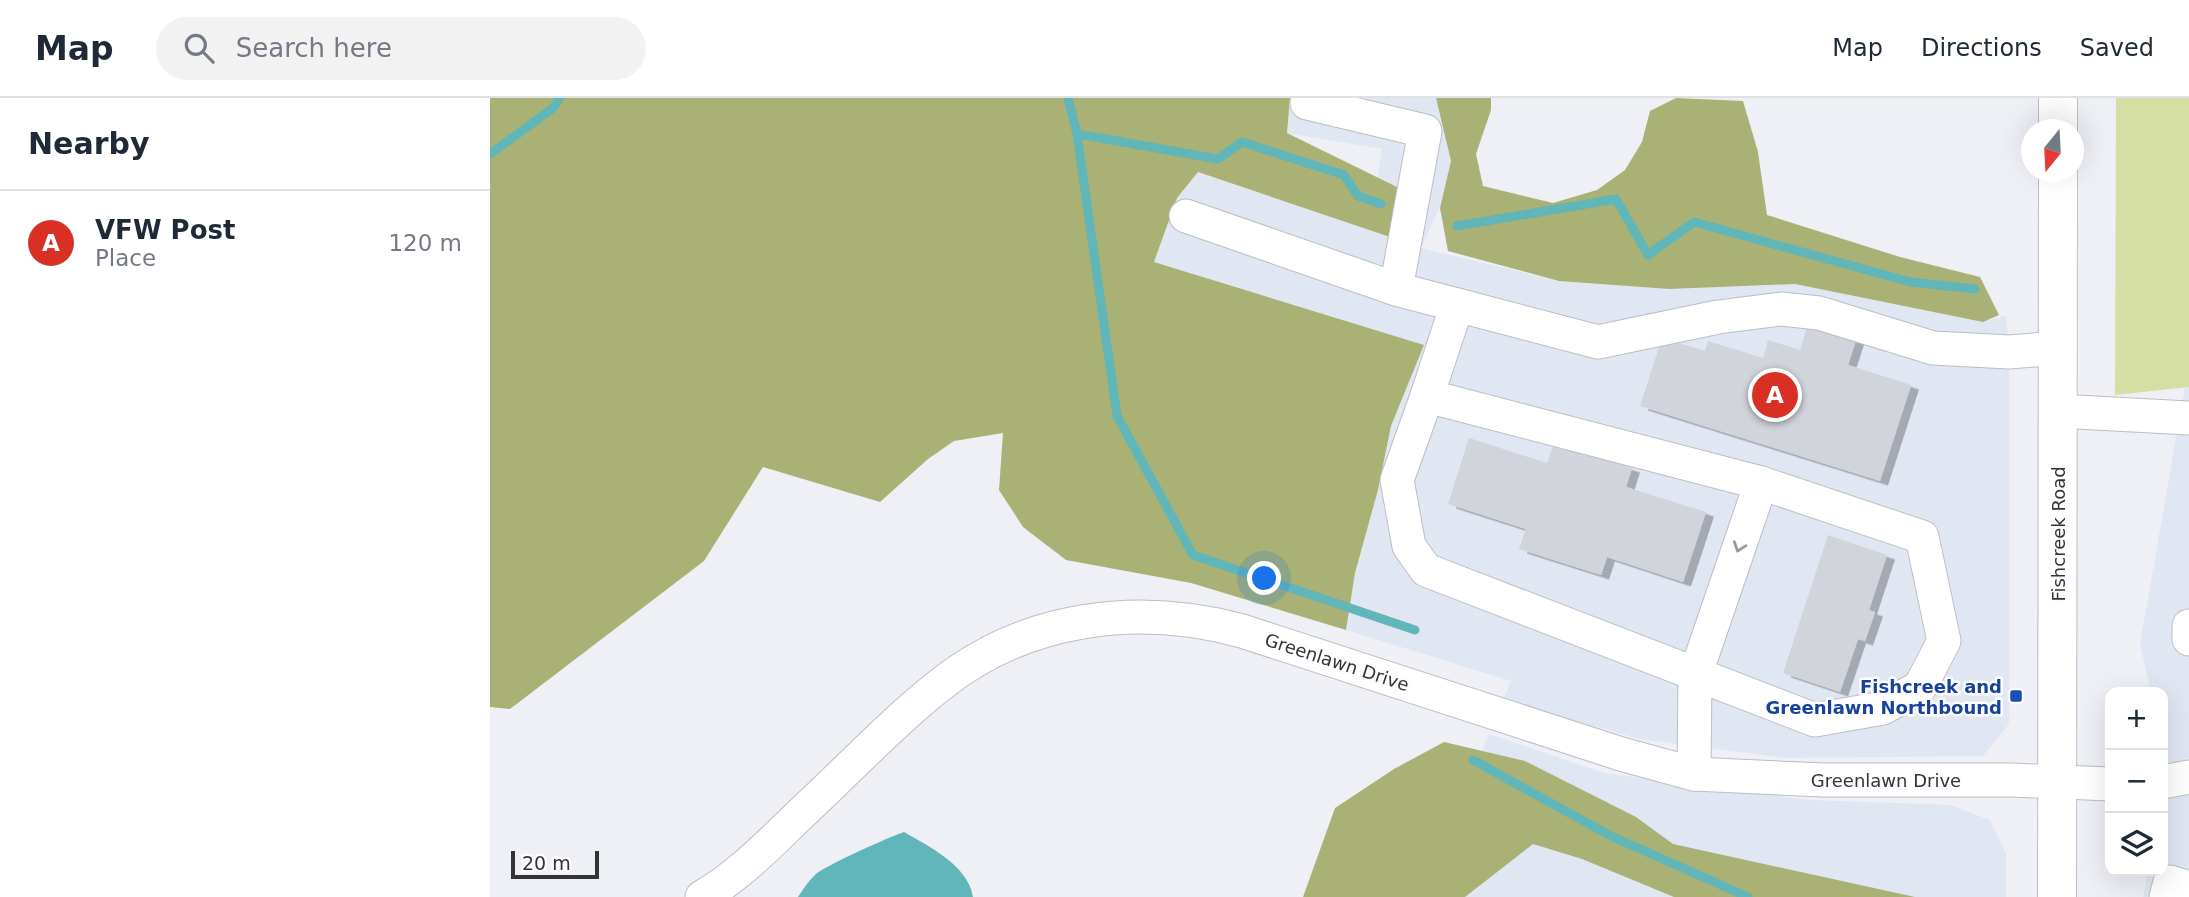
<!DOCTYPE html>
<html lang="en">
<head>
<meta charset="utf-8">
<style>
	:root { --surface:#fff; --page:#f2f2f3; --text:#1f2937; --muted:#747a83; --line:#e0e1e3; --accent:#d93025 }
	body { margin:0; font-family:"DejaVu Sans",sans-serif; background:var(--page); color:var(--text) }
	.controls { position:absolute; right:21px; bottom:21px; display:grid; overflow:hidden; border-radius:14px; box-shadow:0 7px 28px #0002 }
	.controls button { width:63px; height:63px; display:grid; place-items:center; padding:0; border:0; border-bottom:2px solid var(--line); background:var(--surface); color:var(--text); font:35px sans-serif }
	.compass { position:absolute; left:1531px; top:21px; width:63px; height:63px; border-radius:50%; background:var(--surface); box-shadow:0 7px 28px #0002; rotate:198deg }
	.scale { position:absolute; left:21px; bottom:18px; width:88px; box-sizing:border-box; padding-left:7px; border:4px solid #333436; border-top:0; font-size:19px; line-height:24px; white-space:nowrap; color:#333436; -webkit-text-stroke:5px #fdfdff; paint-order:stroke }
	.you { position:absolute; left:775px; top:481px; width:24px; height:24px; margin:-18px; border:5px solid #fff; border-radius:50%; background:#1a73e8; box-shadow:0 0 0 10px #1a73e833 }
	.badge { display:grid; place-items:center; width:46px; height:46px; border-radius:50%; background:var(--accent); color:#fff; font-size:23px; font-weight:700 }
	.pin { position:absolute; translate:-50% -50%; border:4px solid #fff; box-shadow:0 2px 7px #0006 }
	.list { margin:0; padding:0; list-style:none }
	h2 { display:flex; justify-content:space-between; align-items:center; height:91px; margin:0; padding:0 28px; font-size:30px }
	h2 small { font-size:23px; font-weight:400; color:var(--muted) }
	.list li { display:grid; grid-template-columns:46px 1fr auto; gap:21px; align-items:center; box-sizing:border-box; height:105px; padding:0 28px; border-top:2px solid var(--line) }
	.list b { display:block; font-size:26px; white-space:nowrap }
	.list p { margin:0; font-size:23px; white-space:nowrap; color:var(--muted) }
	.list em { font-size:23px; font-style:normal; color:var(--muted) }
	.icon { flex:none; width:38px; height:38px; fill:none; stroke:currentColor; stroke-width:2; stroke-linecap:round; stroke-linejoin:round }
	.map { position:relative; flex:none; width:1699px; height:799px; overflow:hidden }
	header { display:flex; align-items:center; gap:42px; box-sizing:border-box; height:98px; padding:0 35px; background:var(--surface); border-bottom:2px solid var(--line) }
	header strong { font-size:33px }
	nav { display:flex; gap:38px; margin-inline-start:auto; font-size:24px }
	.search { width:490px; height:63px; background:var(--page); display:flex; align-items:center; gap:18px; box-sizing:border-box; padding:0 24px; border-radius:38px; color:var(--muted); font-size:26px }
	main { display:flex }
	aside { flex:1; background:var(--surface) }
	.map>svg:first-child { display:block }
	.built { fill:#e1e6f3 }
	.green { fill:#d6dfa3 }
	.forest { fill:#a9b274 }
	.water { fill:#60b6b8 }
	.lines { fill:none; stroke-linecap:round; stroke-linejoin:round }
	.stream { stroke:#60b6b8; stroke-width:9 }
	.building { fill:#d1d4da; filter:url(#shadow) }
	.minor-casing { stroke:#bcbec4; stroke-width:35 }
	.major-casing { stroke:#bcbec4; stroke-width:40 }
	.minor { stroke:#fff; stroke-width:33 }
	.major { stroke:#fff; stroke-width:38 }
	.oneway { stroke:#999a9a }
	.transit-dot { fill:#1a4fb4; stroke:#fdfdff; stroke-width:2.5 }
	.labels { text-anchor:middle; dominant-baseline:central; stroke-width:5; stroke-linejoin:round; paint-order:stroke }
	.street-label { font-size:18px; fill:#333436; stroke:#fdfdff }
	.transit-label { font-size:18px; font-weight:bold; fill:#164399; stroke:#fdfdff; text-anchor:end }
</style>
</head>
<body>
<header>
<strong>Map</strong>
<div class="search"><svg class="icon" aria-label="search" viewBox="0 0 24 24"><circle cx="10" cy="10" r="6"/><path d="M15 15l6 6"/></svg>Search here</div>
<nav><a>Map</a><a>Directions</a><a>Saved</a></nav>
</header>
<main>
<aside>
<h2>Nearby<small></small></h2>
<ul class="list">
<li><span class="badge">A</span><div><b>VFW Post</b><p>Place</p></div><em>120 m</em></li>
</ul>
</aside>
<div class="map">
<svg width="1699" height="799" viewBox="0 0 1699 799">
	<defs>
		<filter id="shadow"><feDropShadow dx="8" dy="4.5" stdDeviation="0" flood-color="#0004"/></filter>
	</defs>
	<rect width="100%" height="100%" fill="#eef0f6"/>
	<g class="built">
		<polygon points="800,0 946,0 961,63 951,106 931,150 1069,183 1179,191 1305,186 1493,224 1516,217 1519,254 1519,626 1493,658 1296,660 1149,641 1013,602 1021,583 856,532 865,475 888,392 901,328 934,247 664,164 687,100 708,74 900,139 909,90 887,80 892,51 797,35"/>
		<polygon points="1695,289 1699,289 1699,799 1653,799 1658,773 1673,773 1673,594 1661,594 1650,546"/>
		<polygon points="999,636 1114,675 1320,702 1460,707 1500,722 1516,755 1516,799 931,799"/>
	</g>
	<polygon class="green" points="1626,0 1699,0 1699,289 1625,297"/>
	<g class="forest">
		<polygon points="0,0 800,0 797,35 909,90 900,139 708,74 687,100 664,164 934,247 901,328 888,392 865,475 856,532 701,485 576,462 533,429 509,392 513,335 464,343 438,361 390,404 273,369 214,463 20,611 0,609"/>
		<polygon points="946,0 1001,0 1001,12 986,56 993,88 1063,105 1107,92 1135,72 1152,44 1160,13 1186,0 1253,3 1268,54 1277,117 1410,159 1490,179 1509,217 1493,224 1305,186 1179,191 1069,183 958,153 950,110 961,63"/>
		<polygon points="954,644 1035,663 1146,719 1183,746 1425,799 1184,799 1092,761 1043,746 975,799 813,799 845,710 904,671"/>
	</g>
	<path class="water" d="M414 734C438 748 478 767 483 799H308C313 792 318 783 325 777 334 768 399 739 414 734Z"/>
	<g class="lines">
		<g class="stream">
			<polyline points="578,0 587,36 627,318 703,457 925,532"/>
			<polyline points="587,36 728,61 752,44 854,77 868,98 891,106"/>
			<polyline points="0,56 63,10 70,0"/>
			<polyline points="967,128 1126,101 1158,157 1204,124 1420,184 1485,191"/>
			<polyline points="983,662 1121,738 1258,799"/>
		</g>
	</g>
	<g class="building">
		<polygon points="1319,224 1367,239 1358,267 1421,287 1390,383 1150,308 1172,240 1215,253 1218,243 1273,260 1278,242 1310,252"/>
		<polygon points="979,340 1057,365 1064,344 1142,370 1136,389 1216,414 1193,484 1117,459 1111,477 1029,451 1036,431 958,406"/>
		<polygon points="1338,437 1397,457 1379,512 1385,514 1375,543 1368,541 1350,594 1293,575"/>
	</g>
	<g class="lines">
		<defs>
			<g id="minor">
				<polyline points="817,5 935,33 906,191 967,207 937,298"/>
				<polyline points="696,118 906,191"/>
				<polyline points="967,207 1108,244 1228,219 1291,211 1329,215 1443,250 1519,254 1568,250"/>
				<polygon points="937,298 1271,385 1432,439 1454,543 1430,589 1393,610 1325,622 936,472 919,448 907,382"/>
				<polyline points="1568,313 1699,320"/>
				<polyline points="1699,528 1699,541"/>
				<polyline points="1204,676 1205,578 1271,385"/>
				<polyline points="1673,684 1699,679"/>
				<path d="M212 799C252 776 284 741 317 710 361 669 403 624 450 587 536 518 648 505 752 533L1131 656 1204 676 1333 682H1521L1620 686"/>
				<polyline points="1676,799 1680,784 1699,790"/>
			</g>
			<g id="major">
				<polyline points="1568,32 1568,0"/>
				<polyline points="1567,799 1568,74"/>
			</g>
		</defs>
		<use href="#minor" class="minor-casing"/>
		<use href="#major" class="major-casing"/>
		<use href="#minor" class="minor"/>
		<use href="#major" class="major"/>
	</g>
	<defs><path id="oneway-chevron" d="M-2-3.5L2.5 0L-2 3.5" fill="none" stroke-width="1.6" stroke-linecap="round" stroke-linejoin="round" transform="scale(1.75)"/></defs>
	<use class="oneway" href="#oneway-chevron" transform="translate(1249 449) rotate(109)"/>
	<rect class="transit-dot" x="1519" y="591" width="14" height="14" rx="3.5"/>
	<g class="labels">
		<g class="street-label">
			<text transform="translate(1568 436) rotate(-90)">Fishcreek Road</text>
			<text transform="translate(847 564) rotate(18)">Greenlawn Drive</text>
			<text x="1396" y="682">Greenlawn Drive</text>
		</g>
		<g class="transit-label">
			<text x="1512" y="588">Fishcreek and<tspan x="1512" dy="21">Greenlawn Northbound</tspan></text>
		</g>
	</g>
</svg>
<div class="controls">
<button>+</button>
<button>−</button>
<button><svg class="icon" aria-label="layers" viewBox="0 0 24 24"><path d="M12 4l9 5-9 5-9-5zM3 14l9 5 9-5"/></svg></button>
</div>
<svg class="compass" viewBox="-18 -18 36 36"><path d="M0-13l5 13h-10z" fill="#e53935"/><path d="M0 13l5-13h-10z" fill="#747a83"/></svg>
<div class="scale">20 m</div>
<div class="you"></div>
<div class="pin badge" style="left:1285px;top:297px">A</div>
</div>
</main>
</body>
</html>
